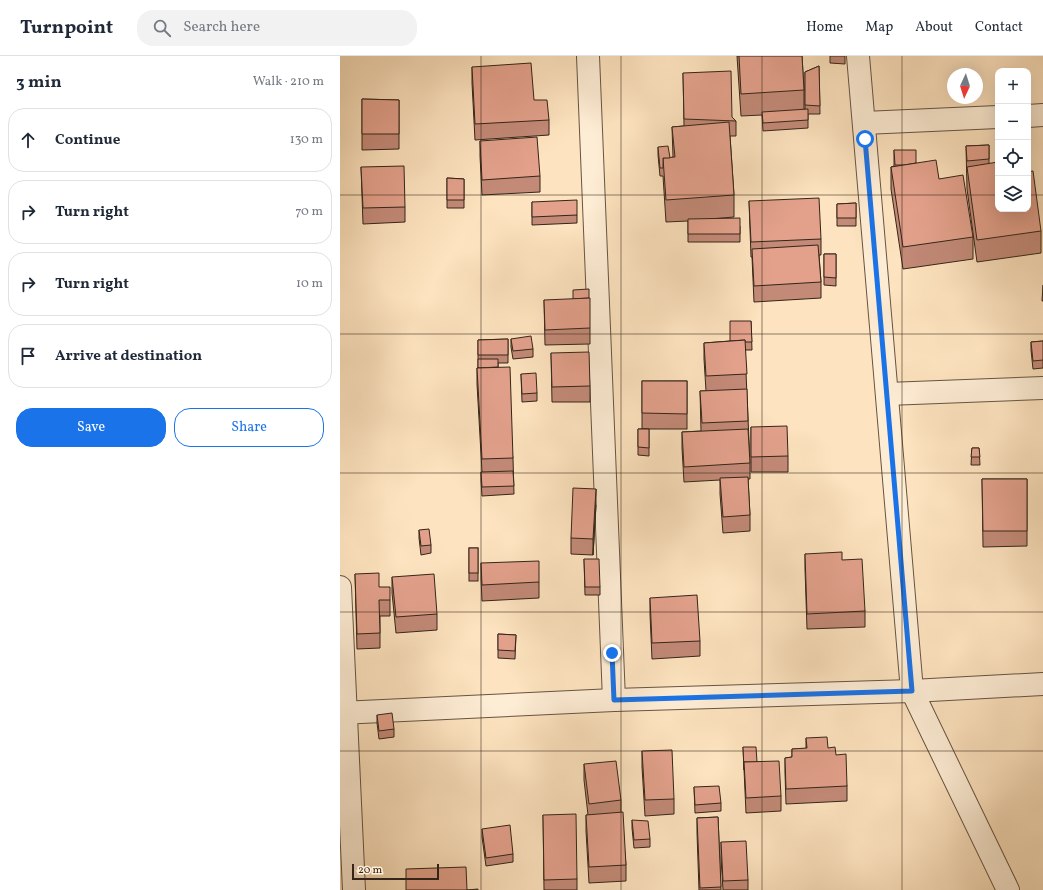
<!DOCTYPE html>
<html lang="en">
<head>
<meta charset="utf-8">
<style>
	:root { --surface:#fff; --page:#f2f2f3; --text:#1f2937; --muted:#747a83; --line:#e0e1e3; --accent:#1a73e8 }
	body { margin:0; font-family:Vollkorn,serif; background:var(--page); color:var(--text) }
	.controls { position:absolute; right:12px; top:12px; display:grid; overflow:hidden; border-radius:8px; box-shadow:0 4px 16px #0002 }
	.controls button { width:36px; height:36px; display:grid; place-items:center; padding:0; border:0; border-bottom:1px solid var(--line); background:var(--surface); color:var(--text); font:20px sans-serif }
	.compass { position:absolute; left:607px; top:12px; width:36px; height:36px; border-radius:50%; background:var(--surface); box-shadow:0 4px 16px #0002; rotate:184deg }
	.scale { position:absolute; left:12px; bottom:10px; width:87px; box-sizing:border-box; padding-left:4px; border:2px solid #342518; border-top:0; font-size:11px; line-height:14px; white-space:nowrap; color:#342518; -webkit-text-stroke:3px #feedd5; paint-order:stroke }
	.stop { position:absolute; width:12px; height:12px; margin:-9px; border:3px solid #1a73e8; border-radius:50%; background:#fff }
	.stop.end { background:#1a73e8; border-color:#fff; box-shadow:0 1px 4px #0008 }
	.list { margin:0; padding:0; list-style:none }
	h2 { display:flex; justify-content:space-between; align-items:center; height:52px; margin:0; padding:0 16px; font-size:17px }
	h2 small { font-size:13px; font-weight:400; color:var(--muted) }
	.list li { display:grid; grid-template-columns:26px 1fr auto; gap:12px; align-items:center; box-sizing:border-box; height:64px; margin:0 8px 8px; padding:0 8px; border:1px solid var(--line); border-radius:16px }
	.list b { display:block; font-size:15px; white-space:nowrap }
	.list em { font-size:13px; font-style:normal; color:var(--muted) }
	.actions { display:flex; gap:8px; padding:12px 16px }
	.actions a { flex:1; padding:9px 0; border:1px solid var(--accent); border-radius:16px; text-align:center; font-size:14px; color:var(--accent) }
	.actions .main { background:var(--accent); color:#fff }
	.icon { flex:none; width:22px; height:22px; fill:none; stroke:currentColor; stroke-width:2; stroke-linecap:round; stroke-linejoin:round }
	.map { position:relative; flex:none; width:703px; height:834px; overflow:hidden }
	header { display:flex; align-items:center; gap:24px; box-sizing:border-box; height:56px; padding:0 20px; background:var(--surface); border-bottom:1px solid var(--line) }
	header strong { font-size:19px }
	nav { display:flex; gap:22px; margin-inline-start:auto; font-size:14px }
	.search { width:280px; height:36px; background:var(--page); display:flex; align-items:center; gap:10px; box-sizing:border-box; padding:0 14px; border-radius:16px; color:var(--muted); font-size:15px }
	main { display:flex }
	aside { flex:1; background:var(--surface) }
	.map>svg:first-child { display:block }
	.lines { fill:none; stroke-linecap:round; stroke-linejoin:round }
	.minor-casing { stroke:#665442; stroke-width:24 }
	.minor { stroke:#feedd5; stroke-width:22 }
	.wall { fill:#c38a78; stroke:#342518 }
	.shaded-wall { fill:#9f7162; stroke:#342518 }
	.building { fill:#e3a18c; stroke:#342518 }
	.route { stroke:#1a73e8; stroke-width:5 }
	.grid { fill:none; stroke:#342518; stroke-width:1; stroke-opacity:0.55 }
</style>
</head>
<body>
<header>
<strong>Turnpoint</strong>
<div class="search"><svg class="icon" aria-label="search" viewBox="0 0 24 24"><circle cx="10" cy="10" r="6"/><path d="M15 15l6 6"/></svg>Search here</div>
<nav><a>Home</a><a>Map</a><a>About</a><a>Contact</a></nav>
</header>
<main>
<aside>
<h2>3 min<small>Walk · 210 m</small></h2>
<ul class="list">
<li><svg class="icon" aria-label="ahead" viewBox="0 0 24 24"><path d="M12 20V5M6 11l6-6 6 6"/></svg><div><b>Continue</b></div><em>130 m</em></li>
<li><svg class="icon" aria-label="right" viewBox="0 0 24 24"><path d="M7 20v-9h11M14 6l5 5-5 5"/></svg><div><b>Turn right</b></div><em>70 m</em></li>
<li><svg class="icon" aria-label="right" viewBox="0 0 24 24"><path d="M7 20v-9h11M14 6l5 5-5 5"/></svg><div><b>Turn right</b></div><em>10 m</em></li>
<li><svg class="icon" aria-label="arrive" viewBox="0 0 24 24"><path d="M6 21V4h12l-3 4 3 4H6"/></svg><div><b>Arrive at destination</b></div></li>
</ul>
<div class="actions"><a class="main">Save</a><a>Share</a></div>
</aside>
<div class="map">
<svg width="703" height="834" viewBox="0 0 703 834">
	<rect width="100%" height="100%" fill="#fde3bf"/>
	<filter id="stains"><feTurbulence type="fractalNoise" baseFrequency=".005" numOctaves="4"/><feColorMatrix values="0 0 0 0 .2 0 0 0 0 .09 0 0 0 0 .02 0 0 0 .5 -.17"/></filter>
	<radialGradient id="worn" r=".72"><stop offset=".6" stop-color="#630" stop-opacity="0"/><stop offset="1" stop-color="#630" stop-opacity=".3"/></radialGradient>
	<g class="lines">
		<defs>
			<g id="minor">
				<polyline points="248,0 274,644"/>
				<polyline points="518,0 572,635 668,834"/>
				<polyline points="688,60 703,59"/>
				<polyline points="524,67 658,61"/>
				<polyline points="547,338 703,332"/>
				<polyline points="0,531 14,834"/>
				<polyline points="0,657 274,644 572,635 703,628"/>
			</g>
		</defs>
		<use href="#minor" class="minor-casing"/>
		<use href="#minor" class="minor"/>
	</g>
	<g class="wall">
		<polygon points="397,0 462,0 464,34 464,53 465,53 465,16 479,10 480,58 468,58 468,72 423,75 422,59 401,60"/>
		<polygon points="490,0 505,0 505,8 490,7"/>
		<polygon points="132,11 194,44 209,64 209,79 135,84 132,27"/>
		<polygon points="343,17 396,65 396,80 390,80 394,139 394,161 370,163 400,170 400,186 348,186 348,165 326,166 323,120 320,120 318,99 318,91 330,102 333,101 332,71 344,70"/>
		<polygon points="22,43 59,44 59,93 22,94"/>
		<polygon points="140,85 200,120 200,136 142,139 140,100"/>
		<polygon points="649,89 649,107 701,175 701,197 637,206 627,133 626,90"/>
		<polygon points="554,94 576,107 599,123 633,181 633,203 563,213 551,133 551,111 554,110"/>
		<polygon points="21,111 65,151 65,166 23,168"/>
		<polygon points="107,122 124,123 124,152 107,152"/>
		<polygon points="409,145 481,183 481,199 479,199 481,226 481,242 414,246 412,201 411,201"/>
		<polygon points="192,146 237,159 237,167 192,169"/>
		<polygon points="516,147 516,170 497,170 497,148"/>
		<polygon points="484,198 496,198 496,230 484,229"/>
		<polygon points="204,244 250,272 250,288 205,289"/>
		<polygon points="411,265 412,294 405,294 410,407 410,423 408,423 410,459 410,475 383,477 380,438 380,424 344,426 342,392 342,376 361,375 360,335 366,335 364,303 364,287 390,285"/>
		<polygon points="168,283 168,307 158,307 158,311 173,402 174,438 142,440 141,425 141,416 142,416 137,328 137,312 138,312 138,284"/>
		<polygon points="171,283 193,293 193,301 173,303 171,291"/>
		<polygon points="703,285 703,312 693,313 691,294 691,286"/>
		<polygon points="211,297 250,330 250,346 212,346"/>
		<polygon points="181,318 197,337 197,345 182,346"/>
		<rect x="302" y="325" width="45" height="48"/>
		<polygon points="411,371 448,400 448,416 411,416"/>
		<polygon points="298,373 309,373 309,400 298,399"/>
		<polygon points="632,392 639,392 640,409 631,409"/>
		<polygon points="642,423 687,423 687,490 643,491"/>
		<polygon points="256,449 253,499 231,498 231,482"/>
		<polygon points="79,474 91,489 91,497 81,499 79,482"/>
		<rect x="129" y="492" width="9" height="33"/>
		<polygon points="465,498 502,504 525,555 525,571 467,573 465,513"/>
		<polygon points="244,503 260,531 260,539 245,539"/>
		<polygon points="141,507 199,526 199,542 142,545 141,523"/>
		<polygon points="15,518 39,531 50,544 50,560 40,560 40,592 17,593"/>
		<polygon points="52,521 97,558 97,574 56,577 52,537"/>
		<polygon points="310,542 360,585 360,600 312,603 310,558"/>
		<polygon points="158,578 176,579 175,603 158,602"/>
		<polygon points="37,659 54,673 54,681 39,683 37,667"/>
		<polygon points="466,682 488,692 496,699 507,730 507,745 446,748 445,717 445,702 452,701 452,693 466,693"/>
		<polygon points="403,691 417,706 441,740 441,755 406,757"/>
		<polygon points="302,695 334,743 334,758 305,760 302,711"/>
		<polygon points="244,708 281,744 281,756 286,809 286,825 249,827 246,775 246,759 248,759 244,724"/>
		<polygon points="354,731 381,747 381,755 355,757"/>
		<polygon points="203,759 237,823 237,834 204,834"/>
		<polygon points="378,761 381,834 359,834 357,777 357,762"/>
		<polygon points="292,764 310,783 310,791 294,792 292,772"/>
		<polygon points="142,773 173,798 173,806 146,810 142,781"/>
		<polygon points="381,786 408,824 408,834 383,834 381,802"/>
	</g>
	<polygon class="shaded-wall" points="256,433 256,449 253,499 253,483"/>
	<g class="building">
		<polygon points="399,0 462,0 464,34 401,38"/>
		<polygon points="191,7 194,44 207,44 209,64 135,68 132,11"/>
		<polygon points="479,10 480,50 465,49 465,16"/>
		<polygon points="391,15 392,61 396,65 344,63 343,17"/>
		<polygon points="22,43 59,44 59,78 22,78"/>
		<polygon points="468,53 468,64 423,67 422,56"/>
		<polygon points="389,66 394,139 326,144 323,102 335,101 332,71"/>
		<polygon points="197,81 200,120 142,124 140,85"/>
		<polygon points="649,89 649,103 627,105 626,90"/>
		<polygon points="328,90 330,102 323,102 323,112 320,112 318,91"/>
		<polygon points="554,94 576,94 576,107 565,109 555,109"/>
		<polygon points="596,104 599,123 623,119 633,181 563,191 551,111"/>
		<polygon points="658,106 658,153 688,153 688,116 693,115 701,175 637,184 627,111"/>
		<polygon points="64,110 65,151 23,152 21,111"/>
		<polygon points="107,122 124,123 124,144 107,144"/>
		<polygon points="479,142 481,183 411,186 409,145"/>
		<polygon points="237,144 237,159 192,161 192,146"/>
		<polygon points="516,147 516,162 497,162 497,148"/>
		<polygon points="400,162 400,178 348,178 348,163"/>
		<polygon points="478,189 481,226 414,230 412,193"/>
		<polygon points="484,198 496,198 496,222 484,221"/>
		<polygon points="703,229 703,245 702,245"/>
		<polygon points="249,233 249,242 233,243 233,234"/>
		<polygon points="250,242 250,272 205,274 204,244"/>
		<polygon points="390,265 411,265 412,286 405,286 405,284 390,285"/>
		<polygon points="191,280 193,293 173,295 171,283"/>
		<polygon points="168,283 168,299 138,299 138,284"/>
		<polygon points="405,284 407,318 366,320 364,287"/>
		<polygon points="703,285 703,304 693,305 691,286"/>
		<polygon points="249,296 250,330 212,331 211,297"/>
		<polygon points="138,303 158,303 158,311 138,312"/>
		<polygon points="170,311 173,402 142,403 137,312"/>
		<polygon points="196,317 197,337 182,338 181,318"/>
		<polygon points="302,325 347,325 347,358 302,357"/>
		<polygon points="407,333 408,365 362,367 360,335"/>
		<polygon points="447,370 448,400 411,401 411,371"/>
		<polygon points="298,373 309,373 309,392 298,391"/>
		<polygon points="408,373 410,407 344,411 342,376"/>
		<polygon points="632,392 639,392 640,401 631,401"/>
		<polygon points="173,415 174,430 142,431 141,416"/>
		<polygon points="408,421 410,459 383,461 380,422"/>
		<polygon points="642,423 687,423 687,475 643,475"/>
		<polygon points="233,432 256,433 253,483 231,482"/>
		<polygon points="89,473 91,489 81,490 79,474"/>
		<rect x="129" y="492" width="9" height="25"/>
		<polygon points="502,496 502,504 522,503 525,555 467,558 465,498"/>
		<polygon points="244,503 259,503 260,531 245,531"/>
		<polygon points="199,505 199,526 142,529 141,507"/>
		<polygon points="39,517 39,531 50,531 50,544 39,544 40,577 17,578 15,518"/>
		<polygon points="94,518 97,558 56,561 52,521"/>
		<polygon points="357,539 360,585 312,587 310,542"/>
		<polygon points="158,578 176,579 175,595 158,594"/>
		<polygon points="52,657 54,673 39,675 37,659"/>
		<polygon points="487,681 488,692 495,691 496,699 506,698 507,730 446,733 445,702 452,701 452,693 467,692 466,682"/>
		<polygon points="403,691 416,691 417,706 404,706 404,714"/>
		<polygon points="332,694 334,743 305,744 302,695"/>
		<polygon points="276,705 281,744 249,748 244,708"/>
		<polygon points="439,705 441,740 406,742 404,706"/>
		<polygon points="379,730 381,747 355,749 354,731"/>
		<polygon points="283,756 286,809 249,811 246,759"/>
		<polygon points="236,758 237,823 204,824 203,759"/>
		<polygon points="378,761 381,831 360,832 357,762"/>
		<polygon points="292,764 308,765 310,783 294,784"/>
		<polygon points="170,769 173,798 146,802 142,773"/>
		<polygon points="406,785 408,824 383,825 381,786"/>
		<polygon points="126,811 127,834 138,833 138,834 66,834 66,813"/>
	</g>
	<g class="lines">
		<polyline class="route" points="272,597 274,644 572,635 525,83"/>
	</g>
	<path class="grid" d="M141 0V834M281 0V834M422 0V834M562 0V834M0 139H658M688 139H703M0 278H703M0 417H703M0 556H703M0 695H703"/>
	<rect width="100%" height="100%" filter="url(#stains)"/>
	<rect width="100%" height="100%" fill="url(#worn)"/>
</svg>
<div class="controls">
<button>+</button>
<button>−</button>
<button><svg class="icon" aria-label="locate" viewBox="0 0 24 24"><circle cx="12" cy="12" r="6"/><path d="M12 2v4M12 18v4M2 12h4M18 12h4"/></svg></button>
<button><svg class="icon" aria-label="layers" viewBox="0 0 24 24"><path d="M12 4l9 5-9 5-9-5zM3 14l9 5 9-5"/></svg></button>
</div>
<svg class="compass" viewBox="-18 -18 36 36"><path d="M0-13l5 13h-10z" fill="#e53935"/><path d="M0 13l5-13h-10z" fill="#747a83"/></svg>
<div class="scale">20 m</div>
<div class="stop" style="left:525px;top:83px"></div>
<div class="stop end" style="left:272px;top:597px"></div>
</div>
</main>
</body>
</html>
